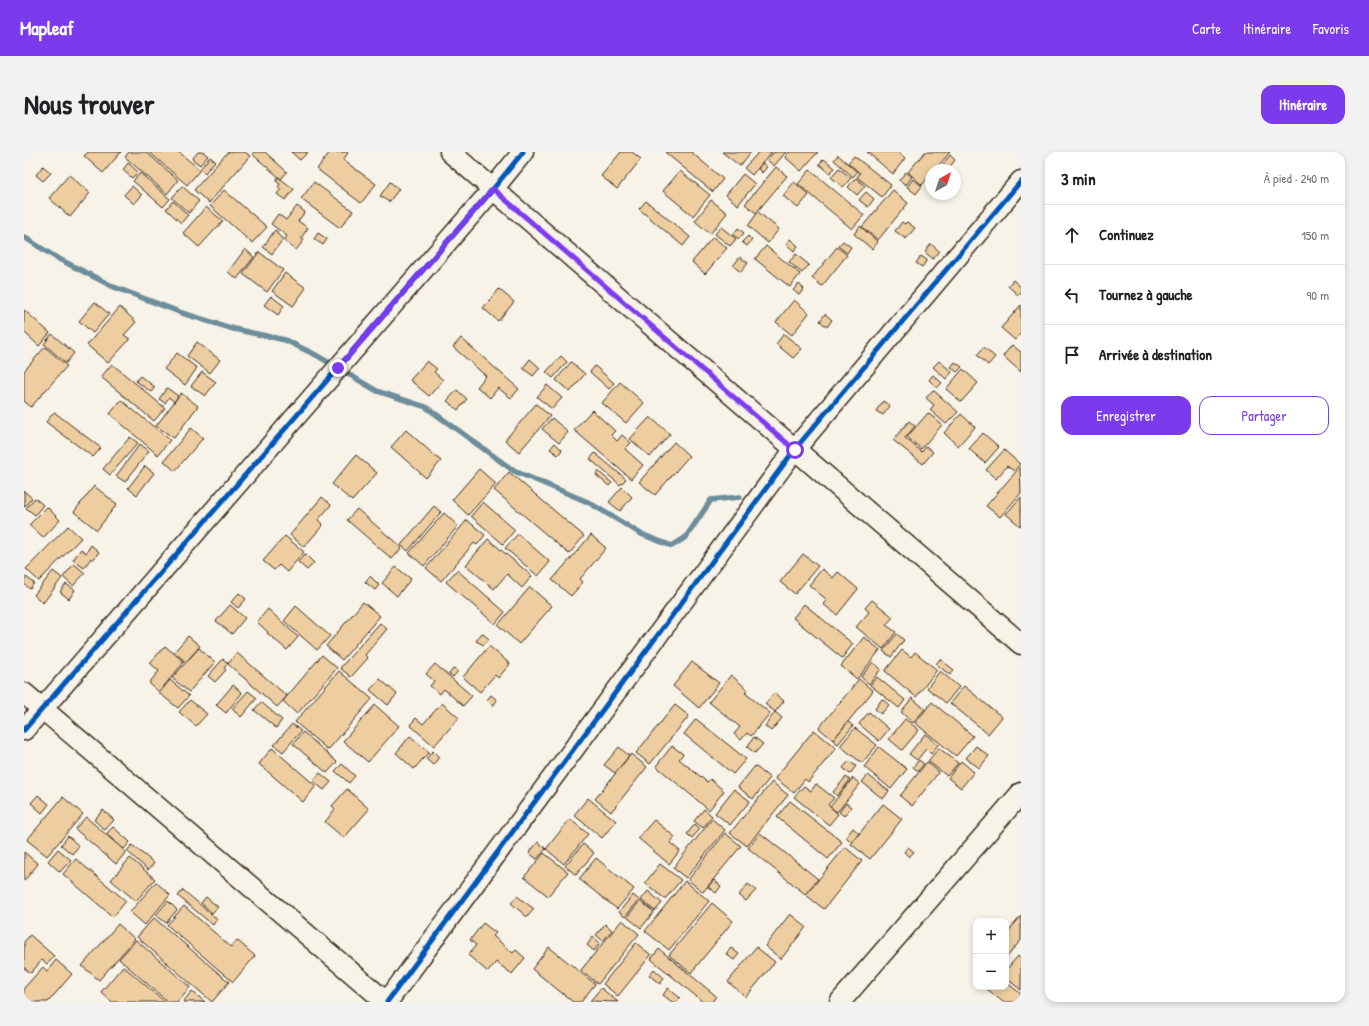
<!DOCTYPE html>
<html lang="fr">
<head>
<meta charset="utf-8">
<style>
	:root { --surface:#fff; --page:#f2f2f2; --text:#202124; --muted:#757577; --line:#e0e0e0; --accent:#7c3aed }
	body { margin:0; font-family:"Patrick Hand",sans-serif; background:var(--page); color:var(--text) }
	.controls { position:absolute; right:12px; bottom:12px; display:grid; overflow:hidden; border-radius:8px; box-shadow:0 2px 6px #0003 }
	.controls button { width:36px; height:36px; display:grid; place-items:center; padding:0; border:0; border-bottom:1px solid var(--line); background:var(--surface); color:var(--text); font:20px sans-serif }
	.compass { position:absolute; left:901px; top:12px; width:36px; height:36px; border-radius:50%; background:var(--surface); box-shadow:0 2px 6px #0003; rotate:39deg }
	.stop { position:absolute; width:12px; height:12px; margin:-9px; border:3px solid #7c3aed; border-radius:50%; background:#fff }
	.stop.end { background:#7c3aed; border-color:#fff; box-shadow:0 1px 4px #0008 }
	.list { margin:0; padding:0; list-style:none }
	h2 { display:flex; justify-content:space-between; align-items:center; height:52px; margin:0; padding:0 16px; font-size:17px }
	h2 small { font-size:13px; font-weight:400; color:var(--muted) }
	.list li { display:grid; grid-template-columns:26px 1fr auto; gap:12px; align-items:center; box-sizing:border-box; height:60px; padding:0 16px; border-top:1px solid var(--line) }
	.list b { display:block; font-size:15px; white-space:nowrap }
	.list em { font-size:13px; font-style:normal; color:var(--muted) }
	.actions { display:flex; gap:8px; padding:12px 16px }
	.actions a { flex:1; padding:9px 0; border:1px solid var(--accent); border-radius:12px; text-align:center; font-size:14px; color:var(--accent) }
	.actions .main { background:var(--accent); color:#fff }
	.icon { flex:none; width:22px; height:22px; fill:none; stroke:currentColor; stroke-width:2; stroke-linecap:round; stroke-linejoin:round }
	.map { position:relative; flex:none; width:997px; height:850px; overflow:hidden; border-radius:12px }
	header { display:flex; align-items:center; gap:24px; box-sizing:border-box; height:56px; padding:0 20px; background:var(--accent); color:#fff }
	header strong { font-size:19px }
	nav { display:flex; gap:22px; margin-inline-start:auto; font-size:14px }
	.intro { display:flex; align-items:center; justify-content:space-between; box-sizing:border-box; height:96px; padding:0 24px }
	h1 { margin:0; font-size:28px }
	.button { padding:10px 18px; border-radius:12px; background:var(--accent); color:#fff; font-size:14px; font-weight:700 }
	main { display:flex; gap:24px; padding:0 24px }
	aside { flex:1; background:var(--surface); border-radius:12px; box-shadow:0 2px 6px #0003 }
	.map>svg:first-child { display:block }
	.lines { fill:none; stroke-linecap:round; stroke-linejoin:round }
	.stream { stroke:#6d8d9b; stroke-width:5.5 }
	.building { fill:#eecea0; stroke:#3b2a1e }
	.street-casing { stroke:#3b2a1e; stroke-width:23 }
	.street { stroke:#f7f3e8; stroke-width:20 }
	.cycleway-casing { stroke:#f7f3e8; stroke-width:8 }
	.cycleway { stroke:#0057b8; stroke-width:5 }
	.route { stroke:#7c3aed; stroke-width:5 }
</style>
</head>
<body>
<header>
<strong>Mapleaf</strong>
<nav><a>Carte</a><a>Itinéraire</a><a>Favoris</a></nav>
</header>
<div class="intro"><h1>Nous trouver</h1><a class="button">Itinéraire</a></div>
<main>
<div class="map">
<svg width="997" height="850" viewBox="0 0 997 850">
	<rect width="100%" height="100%" fill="#f7f3e8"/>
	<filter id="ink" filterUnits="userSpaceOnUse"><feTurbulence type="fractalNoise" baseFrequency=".025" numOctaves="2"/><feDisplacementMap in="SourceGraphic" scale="8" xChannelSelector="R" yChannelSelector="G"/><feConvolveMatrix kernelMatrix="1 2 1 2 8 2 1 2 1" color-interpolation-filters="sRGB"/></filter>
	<g filter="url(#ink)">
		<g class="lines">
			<polyline class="stream" points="0,85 31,105 90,135 158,161 210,177 261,188 292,203 353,239 402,255 490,319 564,350 617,382 648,394 662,385 687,348 716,345"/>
		</g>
		<g class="building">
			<polygon points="64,0 97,0 79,21 60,4"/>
			<polygon points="105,0 122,0 154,28 143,42 101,5"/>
			<polygon points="125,0 155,0 176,18 163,33"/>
			<polygon points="174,0 179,0 184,4 176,13 168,7"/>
			<polygon points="204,0 221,0 226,4 185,51 170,38"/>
			<polygon points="230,0 241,0 263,20 257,27 228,2"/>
			<polygon points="267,0 284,0 276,8"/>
			<polygon points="306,0 323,0 324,1 319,8 352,32 337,51 293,17"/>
			<polygon points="597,0 608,0 617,7 593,37 577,24"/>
			<polygon points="643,0 667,0 699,27 689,40 642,1"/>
			<polygon points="698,0 727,0 716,14"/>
			<polygon points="735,0 748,0 728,23 720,16"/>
			<polygon points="750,0 762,0 750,14 743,8"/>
			<polygon points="765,0 794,0 777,19 761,5"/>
			<polygon points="843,0 874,0 881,6 869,22"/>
			<polygon points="901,0 926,0 911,18 907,18 907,22 898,33 884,20"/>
			<polygon points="814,3 833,20 829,25 810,8"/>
			<polygon points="926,3 931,8 925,16 919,12"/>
			<polygon points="830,4 867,33 858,45 833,25 836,21 824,11"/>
			<polygon points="186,5 191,9 181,21 176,17"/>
			<polygon points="800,7 811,16 806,21 795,12"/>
			<polygon points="104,11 114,20 108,26 99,18"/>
			<polygon points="738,11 743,15 738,21 734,17"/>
			<polygon points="19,14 27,21 19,29 12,23"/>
			<polygon points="752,15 763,24 732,61 721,52"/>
			<polygon points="815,16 827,26 819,35 807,25"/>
			<polygon points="786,18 840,63 828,77 774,32"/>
			<polygon points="656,19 686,43 669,64 639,39"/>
			<polygon points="882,20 888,25 882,33 875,28"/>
			<polygon points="116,21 146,47 139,55 109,29"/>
			<polygon points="719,22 731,32 714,53 702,43"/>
			<polygon points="45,23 66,41 46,65 25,46"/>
			<polygon points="254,25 270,37 261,48 253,42 257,37 254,36 256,32 252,29"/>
			<polygon points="832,26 841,34 833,43 824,35"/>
			<polygon points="889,27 898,34 892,42 883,35"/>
			<polygon points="290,30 329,59 316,76 277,47"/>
			<polygon points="366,30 375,37 365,50 356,44"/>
			<polygon points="770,30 785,43 774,56 759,44"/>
			<polygon points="108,34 118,43 110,52 100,43"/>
			<polygon points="158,34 175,49 165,61 148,46"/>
			<polygon points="200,38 243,75 228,91 186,54"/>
			<polygon points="869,38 884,51 854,88 838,75"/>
			<polygon points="842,40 850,47 844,55 835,48"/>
			<polygon points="687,48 703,61 686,82 671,69"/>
			<polygon points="149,49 164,63 157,71 142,57"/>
			<polygon points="622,49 666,85 659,94 615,57"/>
			<polygon points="273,54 281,60 274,69 284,76 277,86 280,88 272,98 260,89 263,84 247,72 254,62 262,68"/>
			<polygon points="182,55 199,69 175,95 159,81"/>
			<polygon points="734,60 755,77 744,91 724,74"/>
			<polygon points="878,70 881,72 883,70 891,76 882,87 871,79"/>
			<polygon points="836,74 854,90 848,97 830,82"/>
			<polygon points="697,75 712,87 706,94 691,82"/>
			<polygon points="714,76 720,81 715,87 709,83"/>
			<polygon points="251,78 254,80 253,82 259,87 248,102 239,95"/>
			<polygon points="294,81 303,87 299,93 290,87"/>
			<polygon points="724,84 728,88 723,94 718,90"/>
			<polygon points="689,85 703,96 681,122 668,110"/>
			<polygon points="766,87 774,94 770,99 762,92"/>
			<polygon points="819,89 827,95 823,101 814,94"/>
			<polygon points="907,92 915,99 909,107 901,100"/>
			<polygon points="742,94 776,122 766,135 731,107"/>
			<polygon points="813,95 823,103 798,134 788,126"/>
			<polygon points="221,97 230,105 213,127 204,120"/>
			<polygon points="235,100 259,118 243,140 219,122"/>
			<polygon points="772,102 785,113 778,121 765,110"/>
			<polygon points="897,104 903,108 898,115 892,111"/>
			<polygon points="716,105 724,111 717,120 709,114"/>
			<polygon points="261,121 282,136 269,154 248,139"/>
			<polygon points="989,128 997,135 997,140 994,143 984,134"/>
			<polygon points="775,132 780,137 775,143 769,138"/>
			<polygon points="475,137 490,150 474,169 459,156"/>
			<polygon points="247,144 260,154 254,163 240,153"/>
			<polygon points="770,148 785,161 768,183 752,170"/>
			<polygon points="71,150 85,162 69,181 55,169"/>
			<polygon points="997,153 997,181 991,188 977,176"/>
			<polygon points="96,155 112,170 100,183 106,187 84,211 63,193"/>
			<polygon points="0,158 26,181 15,194 0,180"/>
			<polygon points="801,162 808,168 803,175 796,169"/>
			<polygon points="28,182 50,201 42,211 20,192"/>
			<polygon points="760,182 778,197 769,206 752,192"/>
			<polygon points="437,186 495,237 487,246 474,236 466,246 453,235 462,224 429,195"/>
			<polygon points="173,190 196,208 186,221 163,204"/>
			<polygon points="988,193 997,200 997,220 979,204"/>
			<polygon points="21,195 43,214 7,255 0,249 0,219"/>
			<polygon points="960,195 971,205 964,213 953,203"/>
			<polygon points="153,201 173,216 161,233 140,217"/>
			<polygon points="537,204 543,210 529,226 522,220"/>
			<polygon points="506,207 516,216 509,224 499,216"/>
			<polygon points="403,209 413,217 410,220 419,228 405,244 386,228"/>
			<polygon points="915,209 928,220 922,227 909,215"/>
			<polygon points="547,210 561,222 546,240 532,228"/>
			<polygon points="931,210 938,215 933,220 927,215"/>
			<polygon points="88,212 141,256 130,269 77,225"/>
			<polygon points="571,214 590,231 585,237 566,220"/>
			<polygon points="939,217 954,231 937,250 922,237"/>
			<polygon points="178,220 192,230 181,244 167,234"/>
			<polygon points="909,223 918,231 913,236 905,228"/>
			<polygon points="116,224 131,235 127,240 112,229"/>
			<polygon points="596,230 620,251 602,271 578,251"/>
			<polygon points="523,233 538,246 528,257 513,245"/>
			<polygon points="143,236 154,244 150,250 145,245 141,251 135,247"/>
			<polygon points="433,238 443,247 434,258 423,249"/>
			<polygon points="909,238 934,260 922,272 906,258 910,253 902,246"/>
			<polygon points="157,241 174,254 150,286 132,274"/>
			<polygon points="97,248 146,288 134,303 86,262"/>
			<polygon points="859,249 866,254 859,263 852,259"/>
			<polygon points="512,252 526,264 495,300 481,288"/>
			<polygon points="568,258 591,279 587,283 593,289 598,283 607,291 601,297 619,313 607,327 550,278"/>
			<polygon points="30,260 77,296 69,305 22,270"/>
			<polygon points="904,261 918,273 897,297 883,285"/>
			<polygon points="937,262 951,275 934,294 920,281"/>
			<polygon points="626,265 646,282 626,305 606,287"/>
			<polygon points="528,266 544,280 535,291 518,277"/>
			<polygon points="885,269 891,274 881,286 898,300 902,294 909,300 899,312 869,288"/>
			<polygon points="167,276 179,286 151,319 140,309"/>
			<polygon points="382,278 417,309 402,326 367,295"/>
			<polygon points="959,281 975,295 961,311 945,297"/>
			<polygon points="106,285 114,291 86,323 79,317"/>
			<polygon points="650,290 665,304 631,343 615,330"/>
			<polygon points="531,291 538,298 534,303 526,297"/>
			<polygon points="116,292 125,299 101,330 92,324"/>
			<polygon points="980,298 996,312 990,319 983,314 972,327 962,318"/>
			<polygon points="571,301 602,327 596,333 566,307"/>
			<polygon points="332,303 353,321 328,349 308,332"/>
			<polygon points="121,314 130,321 113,343 104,336"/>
			<polygon points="996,315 997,341 976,365 962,354"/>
			<polygon points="455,317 472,332 444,363 428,348"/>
			<polygon points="574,319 588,331 585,334 572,323"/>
			<polygon points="485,320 560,384 545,402 470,338"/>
			<polygon points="70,334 93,352 73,378 50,360"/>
			<polygon points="598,335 608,345 596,359 585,350"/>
			<polygon points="0,339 8,346 0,355"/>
			<polygon points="298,345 307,353 294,368 299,373 280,395 266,383"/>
			<polygon points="997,345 997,373 996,374 982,362"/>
			<polygon points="11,346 19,353 11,363 2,356"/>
			<polygon points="459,350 491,378 479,392 447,364"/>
			<polygon points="410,354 417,360 384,399 377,393"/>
			<polygon points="23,355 36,368 19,386 5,373"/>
			<polygon points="333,357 378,396 368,407 323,368"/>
			<polygon points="420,361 434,374 400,414 385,401"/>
			<polygon points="443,368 461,383 453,393 450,391 417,429 402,416"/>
			<polygon points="44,374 57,386 15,429 2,417"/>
			<polygon points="494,382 526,410 514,424 481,396"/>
			<polygon points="567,383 582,396 556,427 559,430 547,444 528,428"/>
			<polygon points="261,384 280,400 263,420 255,413 250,418 239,409"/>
			<polygon points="464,387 508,424 498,436 483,422 470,437 442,413"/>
			<polygon points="67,393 75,400 69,408 67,406 60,416 49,408 57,397 62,401"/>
			<polygon points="281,402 290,411 283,418 274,410"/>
			<polygon points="779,402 794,414 771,442 756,430"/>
			<polygon points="50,412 61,421 49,434 39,425"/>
			<polygon points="372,415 387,427 373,444 358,431"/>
			<polygon points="798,417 809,426 814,420 834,437 813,463 799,452 803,448 785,433"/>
			<polygon points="433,418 481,460 471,472 422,430"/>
			<polygon points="29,419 38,426 19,451 10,443"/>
			<polygon points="346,424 355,433 351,438 341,430"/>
			<polygon points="2,425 10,431 6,437 0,432 0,428"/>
			<polygon points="42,432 51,438 45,447 36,440"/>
			<polygon points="506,435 528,454 495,492 474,473"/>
			<polygon points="215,441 222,447 214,456 207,450"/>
			<polygon points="848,448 869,465 862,473 872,480 859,497 832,475 845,460 841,456"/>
			<polygon points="339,450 356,464 318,508 302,494"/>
			<polygon points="780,452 829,492 818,506 769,466"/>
			<polygon points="206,453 221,466 208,482 192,469"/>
			<polygon points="272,454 306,484 293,498 260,469"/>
			<polygon points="244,457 274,485 263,498 243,481 244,480 233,470"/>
			<polygon points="356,471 363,477 341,503 344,506 327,525 316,516"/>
			<polygon points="458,481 465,487 460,493 452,489"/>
			<polygon points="873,482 880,488 867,505 859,499"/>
			<polygon points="164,484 176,494 162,510 150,500"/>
			<polygon points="840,485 856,498 833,527 817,514"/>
			<polygon points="141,494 160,510 135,540 125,531 135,519 126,511"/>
			<polygon points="465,494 486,512 474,526 471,523 456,540 439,525"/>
			<polygon points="175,496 191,510 165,540 148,526"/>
			<polygon points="878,498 887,505 891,500 913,518 892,545 861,519"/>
			<polygon points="213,501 263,544 253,555 204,512"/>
			<polygon points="298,503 313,516 273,562 259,549"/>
			<polygon points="199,507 204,511 200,516 202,518 191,530 184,524"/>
			<polygon points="916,507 930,518 926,523 912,512"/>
			<polygon points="668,510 695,531 675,556 649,534"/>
			<polygon points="849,510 857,517 845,532 837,525"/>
			<polygon points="411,512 448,544 439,554 420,537 416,542 406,534 410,529 402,522"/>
			<polygon points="430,516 434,519 429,525 425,522"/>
			<polygon points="315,519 348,547 304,598 271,570"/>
			<polygon points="916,519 935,535 922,551 903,536"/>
			<polygon points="707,523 724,538 721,541 746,561 727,584 723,581 717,588 710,582 716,575 685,550"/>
			<polygon points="853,525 881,548 875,556 846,533"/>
			<polygon points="356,527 373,542 364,553 346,538"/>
			<polygon points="835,527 849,539 809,588 795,576"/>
			<polygon points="146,528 165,544 154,556 135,541"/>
			<polygon points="209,533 218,541 202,561 192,553"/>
			<polygon points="940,534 978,565 964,582 926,551"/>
			<polygon points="224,539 233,546 217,565 208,557"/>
			<polygon points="750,541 760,549 751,560 741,552"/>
			<polygon points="467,543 473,548 469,554 463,548"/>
			<polygon points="888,546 901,557 889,571 877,560"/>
			<polygon points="858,547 865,553 857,562 851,557"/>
			<polygon points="166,548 183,562 172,574 155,560"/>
			<polygon points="237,550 258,568 252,576 230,558"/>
			<polygon points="908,550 949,584 932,604 891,571"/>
			<polygon points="418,551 435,566 410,594 386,573 392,566 399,572"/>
			<polygon points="351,553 375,574 344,610 319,589"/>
			<polygon points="651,553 665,564 626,612 612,601"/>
			<polygon points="751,560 758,566 747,579 741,574"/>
			<polygon points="845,560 865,577 855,589 835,572"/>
			<polygon points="672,567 722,607 709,622 660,582"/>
			<polygon points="881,567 895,578 878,598 865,587"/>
			<polygon points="824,570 829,574 814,592 809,588"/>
			<polygon points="268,572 277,579 259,600 250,593"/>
			<polygon points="831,576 853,593 838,611 816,594"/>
			<polygon points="790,578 812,596 784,630 781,627 770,641 751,626"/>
			<polygon points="279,580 313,610 303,621 269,592"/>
			<polygon points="901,582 914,593 907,602 902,597 893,608 885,602"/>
			<polygon points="386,584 405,600 390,617 372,601"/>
			<polygon points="730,585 739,592 731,601 723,595"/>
			<polygon points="648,594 659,602 655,607 683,630 686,627 700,639 685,658 632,614"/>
			<polygon points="952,594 965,604 955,616 942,606"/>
			<polygon points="595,595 605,604 591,621 580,613"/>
			<polygon points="855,595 883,617 867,637 840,615"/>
			<polygon points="248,596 292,634 279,650 235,612"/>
			<polygon points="915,596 934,611 923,624 904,609"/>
			<polygon points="409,599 415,605 409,613 402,607"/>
			<polygon points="607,602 623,615 587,660 571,647"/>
			<polygon points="895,608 900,612 894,619 889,615"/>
			<polygon points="825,609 832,614 826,622 819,616"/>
			<polygon points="937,609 950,620 937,636 924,626"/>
			<polygon points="903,610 915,620 888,654 876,644"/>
			<polygon points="318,612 331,624 325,631 311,619"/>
			<polygon points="731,614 746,626 729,647 714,635"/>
			<polygon points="296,621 307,630 300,638 289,629"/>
			<polygon points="844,623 865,639 859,647 838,630"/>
			<polygon points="822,625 826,628 813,644 809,640"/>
			<polygon points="829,626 836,632 813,660 806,655"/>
			<polygon points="748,630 764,643 723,694 706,681"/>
			<polygon points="792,632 810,646 804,653 814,662 805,673 770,645 780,634 787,639"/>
			<polygon points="323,637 345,657 320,686 301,670 311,657 308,654"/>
			<polygon points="710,637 726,649 706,673 691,661"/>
			<polygon points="14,643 25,652 18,661 7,651"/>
			<polygon points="39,645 59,662 23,704 3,688"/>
			<polygon points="564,646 592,669 578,686 550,663"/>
			<polygon points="766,649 818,690 804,707 753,665"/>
			<polygon points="822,651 827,655 820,664 815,660"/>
			<polygon points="859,652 878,667 846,707 827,692"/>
			<polygon points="680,657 688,664 679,676 670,669"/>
			<polygon points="79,658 90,668 81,678 70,668"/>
			<polygon points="62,665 102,700 92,712 51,677"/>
			<polygon points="546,667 564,682 540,712 522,697"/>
			<polygon points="688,667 701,678 662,726 649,716"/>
			<polygon points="630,668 651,685 646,691 656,699 645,712 614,686"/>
			<polygon points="671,672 676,677 668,686 663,682"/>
			<polygon points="89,675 106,690 100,697 82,682"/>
			<polygon points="829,676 835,681 828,690 822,685"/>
			<polygon points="701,681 717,694 679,740 664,728"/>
			<polygon points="736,681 794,727 781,742 724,696"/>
			<polygon points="44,684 55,694 48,702 37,693"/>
			<polygon points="514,690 522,697 513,707 505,701"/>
			<polygon points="559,692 570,701 552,723 541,714"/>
			<polygon points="108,693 130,711 124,718 103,699"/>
			<polygon points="821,695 838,709 800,757 782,743"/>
			<polygon points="884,695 890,700 885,705 880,700"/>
			<polygon points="34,697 47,708 36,720 24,709"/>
			<polygon points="0,700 14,712 0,729"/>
			<polygon points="520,701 544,720 524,744 500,725"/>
			<polygon points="106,706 131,727 112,749 87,728"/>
			<polygon points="572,706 610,737 593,757 555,727"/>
			<polygon points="52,707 102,749 89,765 39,722"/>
			<polygon points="636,712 657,728 641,747 621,731"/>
			<polygon points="690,728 697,734 692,741 684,735"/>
			<polygon points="661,729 685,749 645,798 621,779"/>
			<polygon points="132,730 146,743 121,773 106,760"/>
			<polygon points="724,732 732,738 722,749 715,743"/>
			<polygon points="159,738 193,767 189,773 154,744"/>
			<polygon points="624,739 638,751 631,759 617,748"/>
			<polygon points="609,743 615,748 601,765 595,760"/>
			<polygon points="493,744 510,757 503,765 487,751"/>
			<polygon points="182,745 194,755 188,761 177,751"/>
			<polygon points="144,749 153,758 142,771 132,763"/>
			<polygon points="616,749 630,760 617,776 603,765"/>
			<polygon points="688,751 709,769 667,821 645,803"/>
			<polygon points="160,754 207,795 213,788 231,804 209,830 143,773"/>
			<polygon points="766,762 782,775 757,807 741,794"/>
			<polygon points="997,764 997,788 982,806 982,782"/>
			<polygon points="130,766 205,830 188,850 113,785"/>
			<polygon points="598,768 615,782 574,832 557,818"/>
			<polygon points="459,771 472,781 469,784 489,801 492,798 501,806 488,822 472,810 464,820 444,803 452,793 446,788"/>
			<polygon points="94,772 111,787 75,828 58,814"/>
			<polygon points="581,772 588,778 579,789 572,783"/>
			<polygon points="6,783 30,804 23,812 18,808 7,821 0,816 0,790"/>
			<polygon points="569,785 576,791 570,799 563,793"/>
			<polygon points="112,788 166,835 153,850 144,850 95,807"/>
			<polygon points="612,791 627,803 594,844 579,832"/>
			<polygon points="525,795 571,832 557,850 549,850 508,817"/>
			<polygon points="732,795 751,810 722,845 704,830"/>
			<polygon points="707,796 715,802 710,808 702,802"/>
			<polygon points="635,797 692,844 688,850 679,850 627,807"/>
			<polygon points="994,804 997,807 997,838 982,826 982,818"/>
			<polygon points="32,808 48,822 24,850 0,850 0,836 19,815 23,819"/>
			<polygon points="99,814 141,850 88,850 77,840"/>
			<polygon points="630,817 640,826 636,832 625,823"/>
			<polygon points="982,830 997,842 997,850 979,850 963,837 965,835 982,835"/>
			<polygon points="577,836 594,850 566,849"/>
			<polygon points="644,836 656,846 652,850 648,850 639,843"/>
			<polygon points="168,839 181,850 159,850"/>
		</g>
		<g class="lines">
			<defs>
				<g id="street">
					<polyline points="426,0 997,492"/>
					<polyline points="0,541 362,850"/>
					<polyline points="0,578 469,37 499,0"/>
					<polyline points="363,850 771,297 997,29"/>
					<polyline points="816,850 997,641"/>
				</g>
			</defs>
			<use href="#street" class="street-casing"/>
			<use href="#street" class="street"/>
			<defs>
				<g id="cycleway">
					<polyline points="0,578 469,37 499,0"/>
					<polyline points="363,850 771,297 997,29"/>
				</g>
			</defs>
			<use href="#cycleway" class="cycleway-casing"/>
			<use href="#cycleway" class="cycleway"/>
		</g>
	</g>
	<g class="lines" filter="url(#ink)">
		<polyline class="route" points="314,216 469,37 771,298"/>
	</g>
</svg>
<div class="controls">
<button>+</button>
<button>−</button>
</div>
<svg class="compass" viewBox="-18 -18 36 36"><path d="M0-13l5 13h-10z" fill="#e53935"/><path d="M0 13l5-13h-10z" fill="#757577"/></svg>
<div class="stop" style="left:771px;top:298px"></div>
<div class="stop end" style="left:314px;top:216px"></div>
</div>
<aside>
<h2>3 min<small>À pied · 240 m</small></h2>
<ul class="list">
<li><svg class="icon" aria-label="ahead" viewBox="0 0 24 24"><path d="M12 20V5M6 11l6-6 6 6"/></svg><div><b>Continuez</b></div><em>150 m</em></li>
<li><svg class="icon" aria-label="left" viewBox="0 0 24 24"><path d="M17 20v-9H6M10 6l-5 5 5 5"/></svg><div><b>Tournez à gauche</b></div><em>90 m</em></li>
<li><svg class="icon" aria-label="arrive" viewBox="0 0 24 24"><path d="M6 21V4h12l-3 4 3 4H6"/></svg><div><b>Arrivée à destination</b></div></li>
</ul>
<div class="actions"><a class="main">Enregistrer</a><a>Partager</a></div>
</aside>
</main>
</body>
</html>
